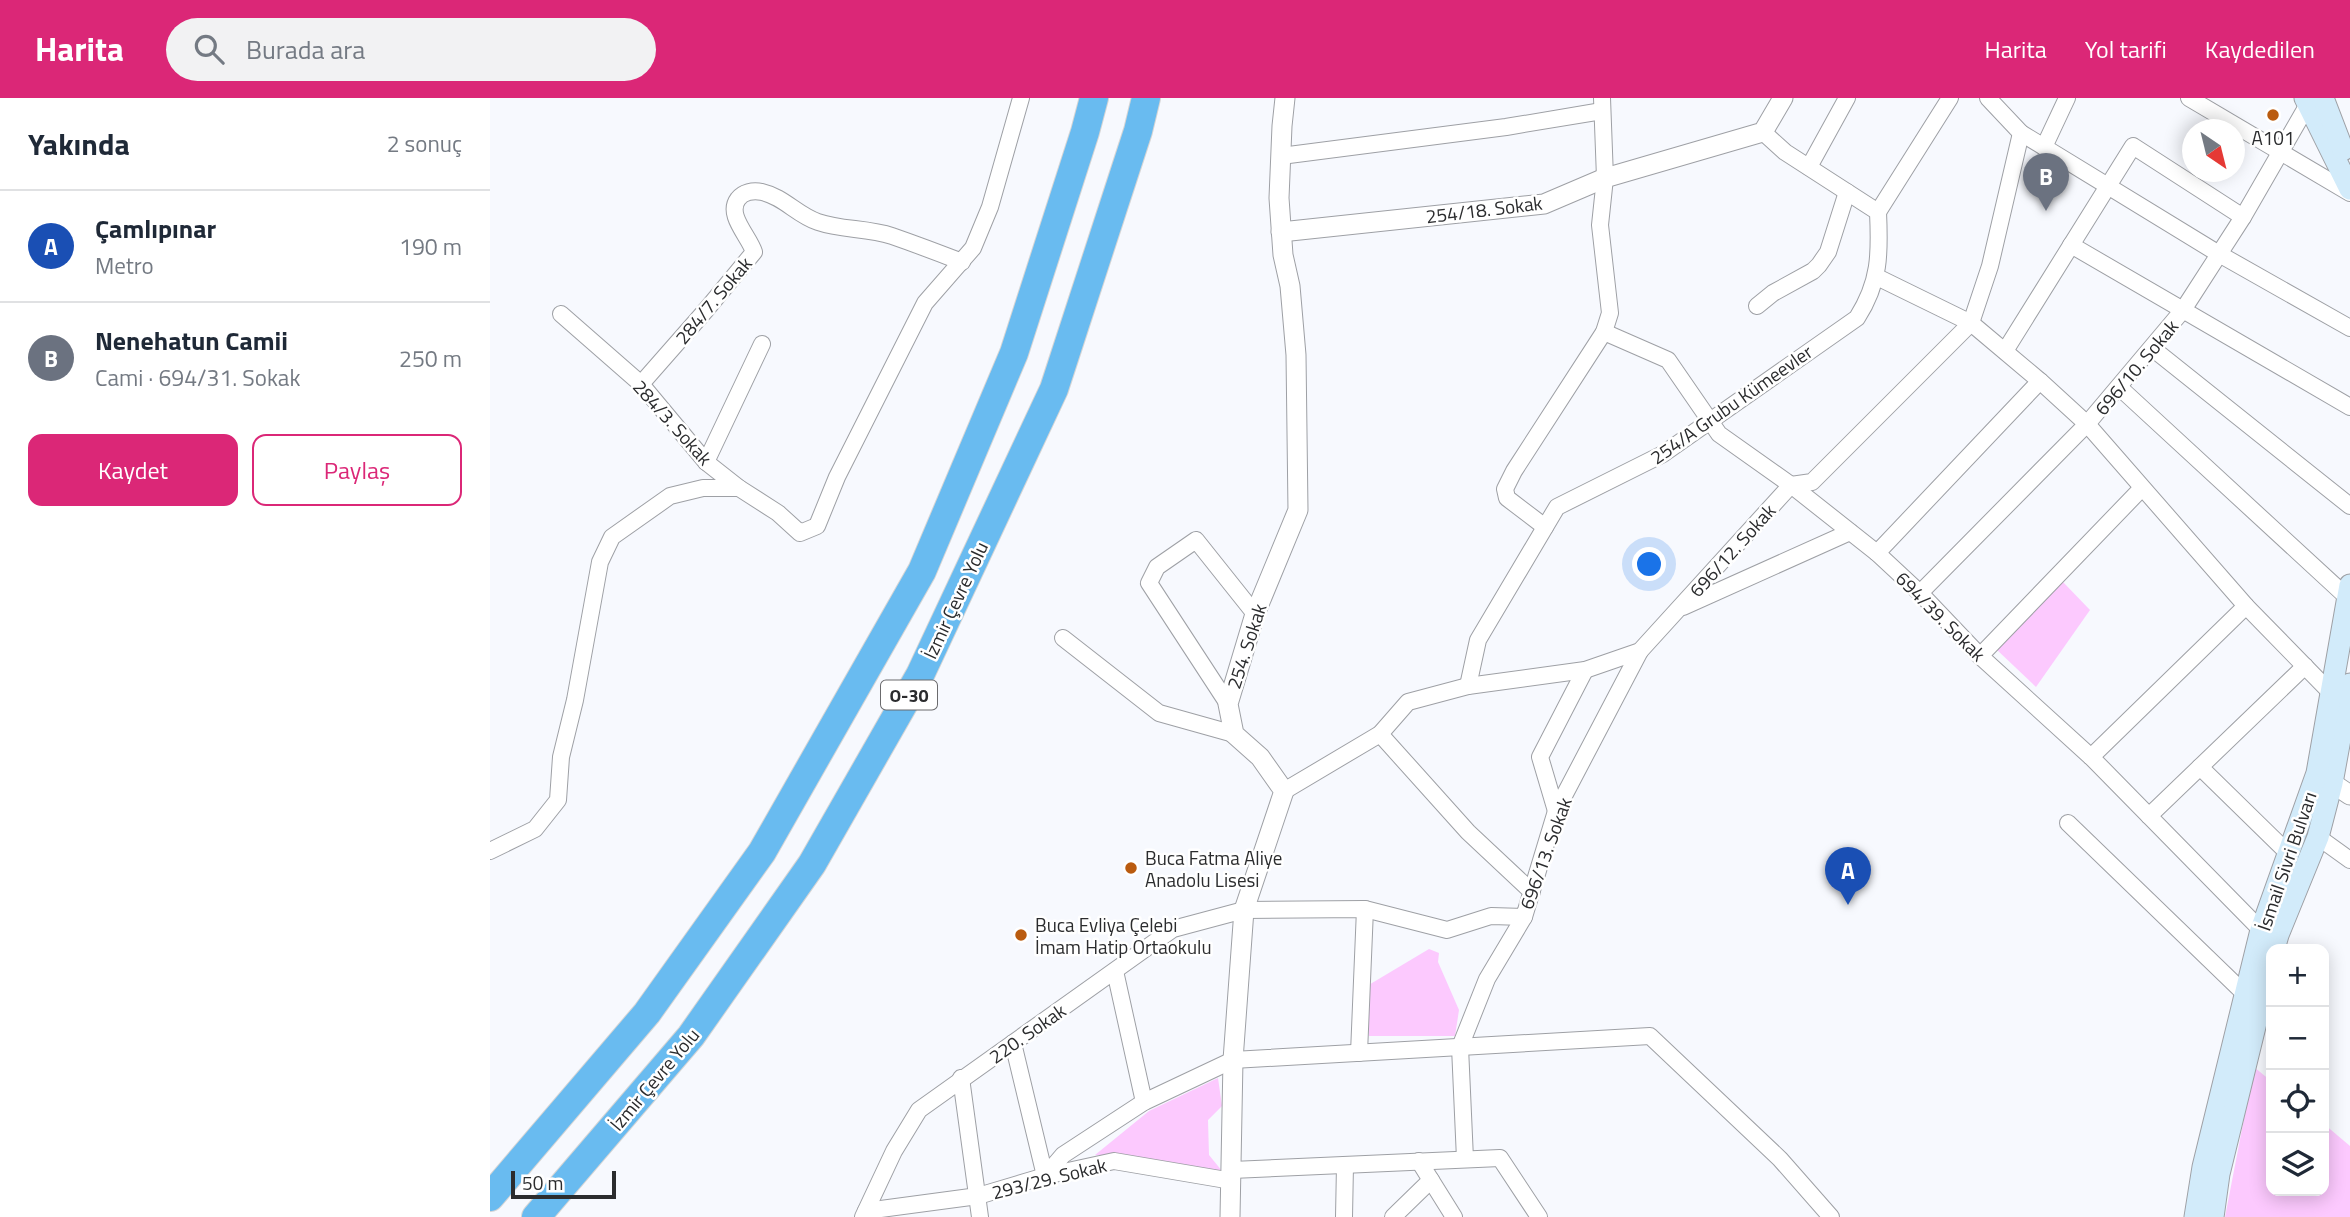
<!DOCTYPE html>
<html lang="tr">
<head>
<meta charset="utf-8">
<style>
	:root { --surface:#fff; --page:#f2f2f3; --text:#1f2937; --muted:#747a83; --line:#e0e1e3; --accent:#db2777 }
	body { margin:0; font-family:"Titillium Web",sans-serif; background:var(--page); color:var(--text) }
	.controls { position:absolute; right:21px; bottom:21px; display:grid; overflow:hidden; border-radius:14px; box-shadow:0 4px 18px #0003 }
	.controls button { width:63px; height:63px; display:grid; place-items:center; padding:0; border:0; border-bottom:2px solid var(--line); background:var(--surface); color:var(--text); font:35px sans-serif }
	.compass { position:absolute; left:1692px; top:21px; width:63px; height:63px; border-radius:50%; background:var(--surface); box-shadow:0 4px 18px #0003; rotate:145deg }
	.scale { position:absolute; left:21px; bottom:18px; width:105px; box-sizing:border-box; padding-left:7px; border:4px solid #2b2c2e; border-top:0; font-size:19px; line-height:24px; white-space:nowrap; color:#2b2c2e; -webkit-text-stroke:5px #fff; paint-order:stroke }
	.you { position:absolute; left:1160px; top:467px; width:24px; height:24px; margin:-18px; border:5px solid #fff; border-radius:50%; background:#1a73e8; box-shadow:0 0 0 10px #1a73e833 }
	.badge { display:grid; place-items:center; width:46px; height:46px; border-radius:50%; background:var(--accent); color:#fff; font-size:23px; font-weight:700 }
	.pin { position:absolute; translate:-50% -58px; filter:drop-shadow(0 2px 4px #0008) }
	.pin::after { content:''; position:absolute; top:37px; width:24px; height:21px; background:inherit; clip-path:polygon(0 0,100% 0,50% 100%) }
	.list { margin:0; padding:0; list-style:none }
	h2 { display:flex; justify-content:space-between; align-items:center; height:91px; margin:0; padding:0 28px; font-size:30px }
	h2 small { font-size:23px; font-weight:400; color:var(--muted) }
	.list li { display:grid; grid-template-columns:46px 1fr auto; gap:21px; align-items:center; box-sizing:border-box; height:112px; padding:0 28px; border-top:2px solid var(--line) }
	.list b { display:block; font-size:26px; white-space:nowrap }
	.list p { margin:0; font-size:23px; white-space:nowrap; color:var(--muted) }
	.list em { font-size:23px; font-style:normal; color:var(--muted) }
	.actions { display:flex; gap:14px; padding:21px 28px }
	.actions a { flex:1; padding:16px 0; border:2px solid var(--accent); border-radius:14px; text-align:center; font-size:24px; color:var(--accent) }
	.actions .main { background:var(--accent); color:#fff }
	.icon { flex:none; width:38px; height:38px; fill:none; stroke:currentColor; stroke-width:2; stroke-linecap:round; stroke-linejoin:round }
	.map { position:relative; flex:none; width:1860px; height:1119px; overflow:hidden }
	header { display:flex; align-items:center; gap:42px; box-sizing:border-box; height:98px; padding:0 35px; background:var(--accent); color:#fff }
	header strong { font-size:33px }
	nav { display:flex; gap:38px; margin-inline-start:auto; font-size:24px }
	.search { width:490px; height:63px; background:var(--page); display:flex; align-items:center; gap:18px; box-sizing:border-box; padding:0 24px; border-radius:38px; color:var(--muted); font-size:26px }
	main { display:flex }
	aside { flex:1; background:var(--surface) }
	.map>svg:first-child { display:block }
	.green { fill:#fcc9fe }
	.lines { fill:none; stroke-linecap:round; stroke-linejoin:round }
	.minor-casing { stroke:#9ea0a5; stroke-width:18 }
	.tertiary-casing { stroke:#9ea0a5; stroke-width:21 }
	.secondary-casing { stroke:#9ea0a5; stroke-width:23 }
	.motorway-casing { stroke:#d5d5d5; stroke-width:30 }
	.minor { stroke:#fff; stroke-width:16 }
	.tertiary { stroke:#fff; stroke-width:19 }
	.secondary { stroke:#d2ebfa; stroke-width:21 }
	.motorway { stroke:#69bbf0; stroke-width:28 }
	.poi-dot { fill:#ba5b0f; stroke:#fff; stroke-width:2.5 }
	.labels { text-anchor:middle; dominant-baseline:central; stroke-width:5; stroke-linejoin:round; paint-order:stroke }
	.shield { fill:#fff; stroke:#6b6b6d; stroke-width:2 }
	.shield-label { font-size:18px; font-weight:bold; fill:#2b2c2e }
	.poi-label { font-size:19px; fill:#2b2c2e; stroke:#fff; text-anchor:start }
	.street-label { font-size:19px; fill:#2b2c2e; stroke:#fff }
</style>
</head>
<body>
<header>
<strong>Harita</strong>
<div class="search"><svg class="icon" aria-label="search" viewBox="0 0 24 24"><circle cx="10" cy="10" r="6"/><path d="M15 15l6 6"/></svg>Burada ara</div>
<nav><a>Harita</a><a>Yol tarifi</a><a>Kaydedilen</a></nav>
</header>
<main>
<aside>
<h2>Yakında<small>2 sonuç</small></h2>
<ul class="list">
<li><span class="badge" style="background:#1a4fb4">A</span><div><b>Çamlıpınar</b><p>Metro</p></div><em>190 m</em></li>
<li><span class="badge" style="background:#6b7280">B</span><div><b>Nenehatun Camii</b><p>Cami · 694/31. Sokak</p></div><em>250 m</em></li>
</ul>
<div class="actions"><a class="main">Kaydet</a><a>Paylaş</a></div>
</aside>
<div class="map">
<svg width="1860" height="1119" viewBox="0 0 1860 1119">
	<rect width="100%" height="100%" fill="#f7f9fe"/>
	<g class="green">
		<polygon points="1573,484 1600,512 1546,589 1506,551"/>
		<polygon points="939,851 949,855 948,864 969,912 965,938 879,938 877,888"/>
		<polygon points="1764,969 1781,983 1781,1093 1834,1093 1834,1026 1860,1048 1860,1119 1735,1119"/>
		<polygon points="728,980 732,1008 718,1022 719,1057 732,1073 605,1057 659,1013"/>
	</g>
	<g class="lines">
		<defs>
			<g id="minor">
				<polyline points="1498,0 1531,35 1729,156 1860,230"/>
				<polyline points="1699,0 1860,95"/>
				<polyline points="1554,49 1577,0"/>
				<polyline points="791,58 1016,29 1112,13"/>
				<polyline points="1319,69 1357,0"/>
				<polyline points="1388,114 1460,0"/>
				<polyline points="1581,147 1860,309"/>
				<polyline points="1387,179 1481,225 1550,283 1597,326 1756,508 1841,595"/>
				<polyline points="1267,208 1283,195 1323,173 1329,167 1338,154 1357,94"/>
				<polyline points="71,216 151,286 216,364 249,390 288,415 310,435 327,428 347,379 435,205 483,150 500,109 531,0"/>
				<polyline points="1114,234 1178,262 1229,336 1301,387 1387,455 1430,495 1490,558 1601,659 1771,832"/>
				<polyline points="1662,250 1860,408"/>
				<polyline points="1515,253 1643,48 1753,119"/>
				<path d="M151 286 216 212 264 154C259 138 236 117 248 101 253 94 263 92 272 94 294 99 307 117 328 124 351 132 378 130 402 138 425 146 449 155 472 164"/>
				<polyline points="1629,289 1858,500"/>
				<polyline points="216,364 272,246"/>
				<polyline points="1055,429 1017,400 1015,391 1024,373 1114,234 1120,215 1110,127 1115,80 1112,0"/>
				<polyline points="1387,455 1550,283"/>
				<polyline points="1430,495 1597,326 1693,212 1753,119 1817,8"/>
				<polyline points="1193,509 1360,434"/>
				<polyline points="573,540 669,615 744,636"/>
				<polyline points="1490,558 1651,391"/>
				<path d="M978 588 988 542 1067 409 1173 356 1367 220C1390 184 1390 156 1388 114L1295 54 1273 34"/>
				<polyline points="738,606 659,485 667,469 706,442 765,516"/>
				<polyline points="890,636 978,734 1042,794"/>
				<polyline points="1601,659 1756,508"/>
				<polyline points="1710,669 1798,755"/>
				<polyline points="794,693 890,636 918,604 978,588 1095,572 1150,553 1301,387 1322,384 1481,225 1500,168 1531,35"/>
				<polyline points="1066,713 1050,659 1095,572"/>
				<polyline points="1659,718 1815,568"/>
				<polyline points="1578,725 1755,896"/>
				<polyline points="1828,739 1860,762"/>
				<polyline points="0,753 45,731 68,702 71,659 85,602 110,464 122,439 180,398 213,390 249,390"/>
				<polyline points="625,873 654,1004"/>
				<polyline points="523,945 555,1078"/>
				<polyline points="869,955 875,811"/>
				<polyline points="471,980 490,1119"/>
				<polyline points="975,1061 970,949 997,881 1034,819"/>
				<polyline points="929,1063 964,1119"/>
				<polyline points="742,1072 1010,1060 1049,1119"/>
				<polyline points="555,1078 573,1057 654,1004 743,962 1160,938 1290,1061 1341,1119"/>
				<polyline points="376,1113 488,1098 555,1078 624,1063 742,1083"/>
				<polyline points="373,1119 404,1053 429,1012 683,831 754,812 875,811 957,832 1001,818 1034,819 1066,713 1150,553"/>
				<polyline points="854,1119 855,1067"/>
				<polyline points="903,1119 941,1082"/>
			</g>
			<g id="tertiary">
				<polyline points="791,134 1054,106 1115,80 1273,34 1293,0"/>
				<polyline points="1842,685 1860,697"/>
				<polyline points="740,1119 743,962 754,812 794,693 770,659 744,636 738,606 765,516 808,412 806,257 800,188 793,157 789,100 792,28 795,0"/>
			</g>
			<g id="secondary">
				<polyline points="1815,0 1860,91"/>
				<polyline points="1833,0 1853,52"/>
				<polyline points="1784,851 1788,837 1828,739 1842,685 1860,586"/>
				<polyline points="1705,1119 1713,1069 1771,832 1827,675 1860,487"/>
				<polyline points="1723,1119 1729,1076 1781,863"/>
			</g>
			<g id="motorway">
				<polyline points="0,1099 157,915 272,754 432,473 524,255 595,34 604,0"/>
				<polyline points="46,1119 201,938 322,766 430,577 564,291 648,33 656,0"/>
			</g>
		</defs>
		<use href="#minor" class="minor-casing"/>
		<use href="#tertiary" class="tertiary-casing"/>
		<use href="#secondary" class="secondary-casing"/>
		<use href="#motorway" class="motorway-casing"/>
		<use href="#minor" class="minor"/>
		<use href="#tertiary" class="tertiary"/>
		<use href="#secondary" class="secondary"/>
		<use href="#motorway" class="motorway"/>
	</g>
	<g class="poi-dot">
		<circle cx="1783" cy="17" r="7"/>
		<circle cx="641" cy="770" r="7"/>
		<circle cx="531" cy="837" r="7"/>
	</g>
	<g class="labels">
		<rect class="shield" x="391" y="582.5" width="56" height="29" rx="5"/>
		<g class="shield-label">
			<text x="419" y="597">O-30</text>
		</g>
		<g class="poi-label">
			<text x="1783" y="39" text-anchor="middle">A101</text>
			<text x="655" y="759">Buca Fatma Aliye<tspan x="655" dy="22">Anadolu Lisesi</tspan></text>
			<text x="545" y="826">Buca Evliya Çelebi<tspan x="545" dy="22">İmam Hatip Ortaokulu</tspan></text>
		</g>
		<g class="street-label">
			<text transform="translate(994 111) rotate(-7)">254/18. Sokak</text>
			<text transform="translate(223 202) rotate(-50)">284/7. Sokak</text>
			<text transform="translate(1646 269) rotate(-50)">696/10. Sokak</text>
			<text transform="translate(1241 306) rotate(-35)">254/A Grubu Kümeevler</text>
			<text transform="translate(183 324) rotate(48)">284/3. Sokak</text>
			<text transform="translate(1242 452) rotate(-48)">696/12. Sokak</text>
			<text transform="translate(465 502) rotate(-65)">İzmir Çevre Yolu</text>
			<text transform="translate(1451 518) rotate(45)">694/39. Sokak</text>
			<text transform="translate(756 548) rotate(-72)">254. Sokak</text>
			<text transform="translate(1055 755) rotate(-70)">696/13. Sokak</text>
			<text transform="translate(1796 763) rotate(-71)">İsmail Sivri Bulvarı</text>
			<text transform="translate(537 935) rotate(-35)">220. Sokak</text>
			<text transform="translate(164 981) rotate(-50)">İzmir Çevre Yolu</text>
			<text transform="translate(559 1080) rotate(-14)">293/29. Sokak</text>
		</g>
	</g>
</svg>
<div class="controls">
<button>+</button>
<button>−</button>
<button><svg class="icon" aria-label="locate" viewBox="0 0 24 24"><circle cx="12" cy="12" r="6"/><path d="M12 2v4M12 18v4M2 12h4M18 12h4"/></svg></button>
<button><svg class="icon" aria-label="layers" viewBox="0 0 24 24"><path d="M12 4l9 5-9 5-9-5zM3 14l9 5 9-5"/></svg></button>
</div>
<svg class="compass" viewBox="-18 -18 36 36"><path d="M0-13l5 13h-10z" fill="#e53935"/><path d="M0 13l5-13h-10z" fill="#747a83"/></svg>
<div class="scale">50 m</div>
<div class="you"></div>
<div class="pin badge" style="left:1358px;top:807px;background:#1a4fb4">A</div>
<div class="pin badge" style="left:1556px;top:113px;background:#6b7280">B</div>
</div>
</main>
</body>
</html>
